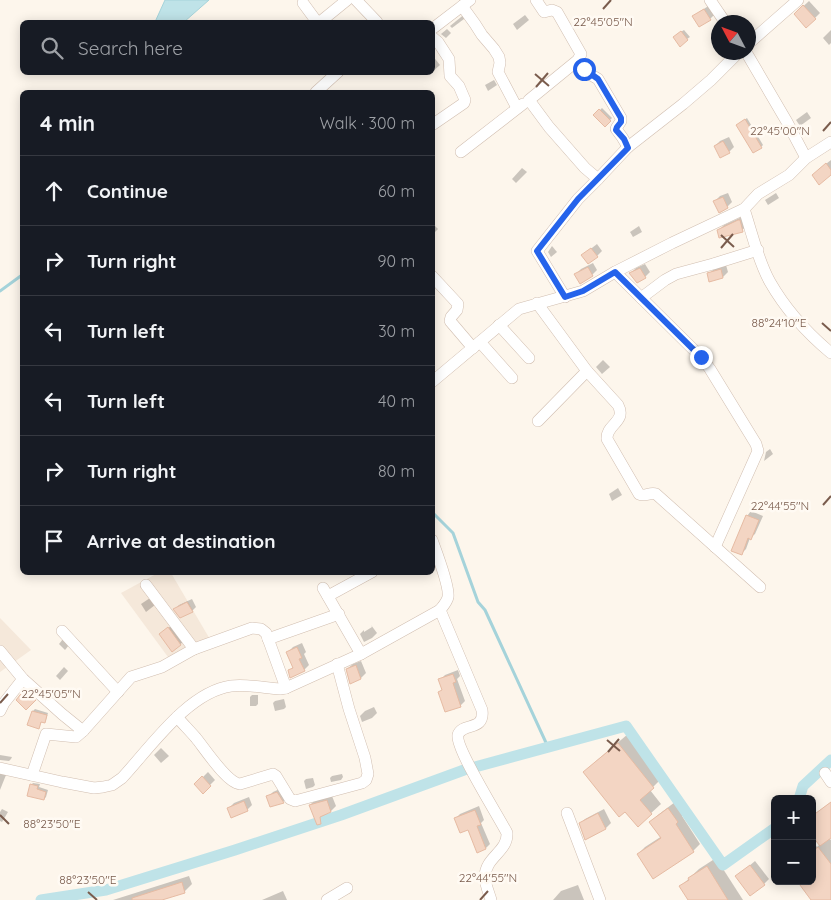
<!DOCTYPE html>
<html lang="en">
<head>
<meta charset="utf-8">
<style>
	:root { --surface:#171b24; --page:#242831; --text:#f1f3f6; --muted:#9ea1a6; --line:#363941 }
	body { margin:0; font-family:Quicksand,sans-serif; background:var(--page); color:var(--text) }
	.controls { position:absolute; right:15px; bottom:15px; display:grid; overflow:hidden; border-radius:8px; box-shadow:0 2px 12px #0003 }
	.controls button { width:45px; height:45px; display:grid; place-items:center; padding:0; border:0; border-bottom:1px solid var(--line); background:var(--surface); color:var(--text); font:25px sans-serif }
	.compass { position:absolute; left:711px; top:15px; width:45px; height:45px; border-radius:50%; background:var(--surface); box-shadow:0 2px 12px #0003; rotate:311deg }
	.stop { position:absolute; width:15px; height:15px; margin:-11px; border:4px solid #2563eb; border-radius:50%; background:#fff }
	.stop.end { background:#2563eb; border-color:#fff; box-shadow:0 1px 5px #0008 }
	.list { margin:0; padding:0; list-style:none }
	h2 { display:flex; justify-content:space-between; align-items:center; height:65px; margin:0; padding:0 20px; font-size:21px }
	h2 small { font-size:16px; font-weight:400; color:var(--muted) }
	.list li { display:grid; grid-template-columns:32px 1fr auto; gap:15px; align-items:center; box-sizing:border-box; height:70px; padding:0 20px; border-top:1px solid var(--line) }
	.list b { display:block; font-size:19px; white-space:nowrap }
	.list em { font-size:16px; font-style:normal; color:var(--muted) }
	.icon { flex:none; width:28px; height:28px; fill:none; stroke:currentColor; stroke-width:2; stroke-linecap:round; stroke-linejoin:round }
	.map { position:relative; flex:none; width:831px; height:900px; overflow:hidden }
	.search { position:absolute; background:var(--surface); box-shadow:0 2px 12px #0003; left:20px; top:20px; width:415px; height:55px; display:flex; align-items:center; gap:12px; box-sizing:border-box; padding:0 18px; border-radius:8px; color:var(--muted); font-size:19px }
	.panel { position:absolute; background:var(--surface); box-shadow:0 2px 12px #0003; left:20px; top:90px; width:415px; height:485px; border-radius:8px }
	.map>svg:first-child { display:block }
	.residential { fill:#f5e8da }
	.water { fill:#bfe3e8; stroke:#a5d3da }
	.shadow { fill:#0003 }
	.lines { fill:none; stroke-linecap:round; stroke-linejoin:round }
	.stream { stroke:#a5d3da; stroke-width:3 }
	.canal { stroke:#bfe3e8; stroke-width:11 }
	.building { fill:#f3d5c3; stroke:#e6bba3 }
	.minor-casing { stroke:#d1beb0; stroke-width:12 }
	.minor { stroke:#fff; stroke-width:11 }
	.route { stroke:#2563eb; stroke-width:6 }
	.ticks { fill:none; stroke:#7a5c4d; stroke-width:2 }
	.ticks-label { font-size:12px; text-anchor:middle; fill:#7a5c4d; stroke:#fffaf3; stroke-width:5; stroke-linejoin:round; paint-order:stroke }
</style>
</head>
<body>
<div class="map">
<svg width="831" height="900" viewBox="0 0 831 900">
	<rect width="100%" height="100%" fill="#fdf6ec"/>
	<g class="residential">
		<polygon points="158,573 171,573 211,641 168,657 121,593"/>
		<polygon points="0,618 31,650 0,672"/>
	</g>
	<polygon class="water" points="165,0 209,0 184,22 155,22"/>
	<g class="shadow">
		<polygon points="809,1 820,13 807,26 795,14"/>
		<polygon points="710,5 715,14 710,19 694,17 699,12"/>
		<polygon points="466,13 468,16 452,28 450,26"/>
		<polygon points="525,15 529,20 517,30 513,24"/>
		<polygon points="447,29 451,33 446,38 441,34"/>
		<polygon points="684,30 690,37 687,39 676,35"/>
		<polygon points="831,30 831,43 829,45 823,38"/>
		<polygon points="432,55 440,65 432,72"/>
		<polygon points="494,80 497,85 488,91 485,85"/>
		<polygon points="602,108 612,118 605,125 595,115"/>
		<polygon points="807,112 811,118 800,126 796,120"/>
		<polygon points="747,118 763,145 761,147 740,123"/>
		<polygon points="729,137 734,147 729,152 715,146 720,141"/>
		<polygon points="831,160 831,174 818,170"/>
		<polygon points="522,168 527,172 516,183 512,179"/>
		<polygon points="728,193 732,202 727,207 715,201 720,196"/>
		<polygon points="776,193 779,198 768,205 765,200"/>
		<polygon points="744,216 747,226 742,230 719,230 724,225"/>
		<polygon points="432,223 438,229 432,235"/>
		<polygon points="639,226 642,232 633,237 630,232"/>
		<polygon points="597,244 602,251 597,256 583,255"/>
		<polygon points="552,246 557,252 551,257 548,252"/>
		<polygon points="593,263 597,270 592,275 576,274 581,269"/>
		<polygon points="645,264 650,272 645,277 631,273 636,268"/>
		<polygon points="726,265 728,272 723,277 709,274 714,269"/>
		<polygon points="603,360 610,367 602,374 596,367"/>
		<polygon points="770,449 773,454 764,461 766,452"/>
		<polygon points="618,488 622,495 612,501 609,494"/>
		<polygon points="751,511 763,516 755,534 750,538 746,549 742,553 747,516"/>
		<polygon points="150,598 155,605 146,612 141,604"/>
		<polygon points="192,599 196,607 192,611 175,609 179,605"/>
		<polygon points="371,625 377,633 372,638 364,642 360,634 364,630 364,632 372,627"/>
		<polygon points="171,626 183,642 173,650 163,632"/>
		<polygon points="63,639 69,645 65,650 59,644"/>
		<polygon points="302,643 306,652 304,654 309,665 304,670 289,671 294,666 288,652 293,647"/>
		<polygon points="361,661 366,673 361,678 351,682 347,669 353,664"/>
		<polygon points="64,667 68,671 60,680 56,676"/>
		<polygon points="458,670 460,676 457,679 465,701 460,706 440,692 443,689 440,680 445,675"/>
		<polygon points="28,687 38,696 26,709 25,691"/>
		<polygon points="252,695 258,695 258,704 256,706 250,706 250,697"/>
		<polygon points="284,699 286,707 284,709 275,711 273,703 275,701"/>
		<polygon points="374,707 377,713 372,718 362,722 360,716 365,711"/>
		<polygon points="35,709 48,713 46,720 44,722 42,721 39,727 33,711"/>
		<polygon points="628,734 663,777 650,790 661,804 638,825 585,772 595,762"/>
		<polygon points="161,748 169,756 161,763 154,755"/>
		<polygon points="0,755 12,757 11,759 9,761 0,760"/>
		<polygon points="208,772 215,780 203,792 196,784"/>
		<polygon points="0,773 6,775 0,790"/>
		<polygon points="342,774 343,777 341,780 331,782 330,778 332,776"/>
		<polygon points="313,778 315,785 313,787 306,789 304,781 306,779"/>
		<polygon points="33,783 40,784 39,787 48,790 46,797 44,799 31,785"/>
		<polygon points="282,788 288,797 283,802 268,797 273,792"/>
		<polygon points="332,796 336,806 331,811 325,813 326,818 321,823 310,805 315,800"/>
		<polygon points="249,797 252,805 247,810 229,808 234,803"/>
		<polygon points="675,802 684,814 682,816 700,844 693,851 638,854 645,847 662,836 651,822 658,815"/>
		<polygon points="831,802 831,836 829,838 831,840 831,900 812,900 812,840 817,847 820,844 812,816"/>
		<polygon points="479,806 484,820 481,823 490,844 486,848 478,851 468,829 455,819 460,814"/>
		<polygon points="2,809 8,812 2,822 0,821 0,812"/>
		<polygon points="604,809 611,823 606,828 586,838 580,824 585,819"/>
		<polygon points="716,858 743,900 689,900 681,886 699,869"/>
		<polygon points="755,861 769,879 764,884 742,872"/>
		<polygon points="189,876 192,884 184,892 158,900 113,900"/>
		<polygon points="578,885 584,900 553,900 561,891"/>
		<polygon points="283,891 287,900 262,900"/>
	</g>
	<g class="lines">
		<g class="stream">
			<polyline points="0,291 22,275"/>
			<polyline points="432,511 433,513 453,533 478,602 485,610 548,747"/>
		</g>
		<g class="canal">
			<polyline points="799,799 803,786 831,760"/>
			<polyline points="41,900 106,890 235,850 341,815 464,770 626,726 723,865 775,828"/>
		</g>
	</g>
	<g class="building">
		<polygon points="803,5 816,19 806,28 794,14"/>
		<polygon points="704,9 711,20 699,27 692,16"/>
		<polygon points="681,31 688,40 680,47 673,37"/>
		<polygon points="599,109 611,121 605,127 593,115"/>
		<polygon points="745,119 762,148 753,153 736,125"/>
		<polygon points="723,141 730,153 720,158 714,146"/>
		<polygon points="826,163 831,170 831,175 819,185 812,175"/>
		<polygon points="723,197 728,208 719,213 713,201"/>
		<polygon points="740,220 743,232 719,238 717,230 738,220"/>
		<polygon points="591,248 598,257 588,264 581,255"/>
		<polygon points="588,267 593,276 580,284 574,274"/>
		<polygon points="640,268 646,278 637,283 629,273"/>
		<polygon points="721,269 723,278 709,282 707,273"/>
		<polygon points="746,515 759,520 751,540 748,538 742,555 731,551"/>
		<polygon points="187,602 193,612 180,618 173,609"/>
		<polygon points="168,627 181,645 172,652 159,634"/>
		<polygon points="297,647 302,658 299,659 305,671 290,678 288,670 293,668 286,652"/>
		<polygon points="356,665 361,679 350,684 346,669"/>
		<polygon points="453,674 456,682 453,683 461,707 445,712 438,692 442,690 438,679"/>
		<polygon points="24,690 36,700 26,710 16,700"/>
		<polygon points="32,711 47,715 45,723 41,722 39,729 27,725"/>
		<polygon points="618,743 654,788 640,800 652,814 638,827 625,812 619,817 583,772"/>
		<polygon points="202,776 211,786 203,794 194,784"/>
		<polygon points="30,784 38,786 37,789 46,792 44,800 27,796"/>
		<polygon points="277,792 284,803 270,807 266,796"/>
		<polygon points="327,800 331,812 320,817 321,824 317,825 309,805"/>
		<polygon points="244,801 248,811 231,818 227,808"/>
		<polygon points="831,802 831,838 820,846 812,836 812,816"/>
		<polygon points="668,808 678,822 676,824 694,852 653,879 637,854 661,838 649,822"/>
		<polygon points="475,810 481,825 477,826 486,849 477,853 468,830 460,833 454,818"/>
		<polygon points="598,813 606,829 585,840 579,823"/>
		<polygon points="818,847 831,864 831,900 811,900 797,881 812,881 812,852"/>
		<polygon points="750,865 765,885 750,896 735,876"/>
		<polygon points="707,866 728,900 688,900 679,886 689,880 688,878"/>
		<polygon points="182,882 185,893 162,900 132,900 132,898"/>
	</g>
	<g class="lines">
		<defs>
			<g id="minor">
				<polyline points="356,0 377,22"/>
				<polyline points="536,0 544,12 552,10 557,12 581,54 578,60 529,100 549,127 585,168 598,179 628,147 683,104 711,80 739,52"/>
				<polyline points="710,0 725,22"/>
				<polyline points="303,3 317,22"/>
				<polyline points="462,6 475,24 482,35 494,49 499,57 500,63 498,72 517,108"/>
				<polyline points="320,22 347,0"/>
				<polyline points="432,29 470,0"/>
				<polyline points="432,37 438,42 449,59 450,76 459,86 465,100 464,103 432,125"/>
				<polyline points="748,44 798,0"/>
				<polyline points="746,52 787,122 806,158"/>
				<polyline points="578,60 586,72 598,79 621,118 621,121 617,127 616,129 622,137 628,147"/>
				<polyline points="316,92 338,72"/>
				<polyline points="461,152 523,104"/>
				<path d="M744 209C752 233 758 261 770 282 786 310 807 333 831 353"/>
				<polyline points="615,272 701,357 710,369 756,444 758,451 715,547"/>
				<polyline points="432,276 458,304 457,310 451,317 450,321 473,348"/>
				<polyline points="565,297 537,251 578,199 598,179"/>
				<polyline points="641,298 665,280 676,274 713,264 758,250"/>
				<path d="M537 303 587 371 618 405C627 422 606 424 607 439L639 494C644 497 650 492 656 494L760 587"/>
				<polyline points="499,325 529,358"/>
				<polyline points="480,342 512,378"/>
				<polyline points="432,382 519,309 583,291 615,272 672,243 744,209 758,194 789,175 806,158 831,142"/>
				<polyline points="538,421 587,371"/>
				<path d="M432 540C436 551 450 587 448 597 447 602 443 606 440 610L482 710C485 732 462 722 458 735 455 748 499 817 507 833 508 852 485 857 485 877 485 884 489 893 491 900"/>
				<polyline points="146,585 194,649"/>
				<polyline points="323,588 361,654"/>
				<polyline points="328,596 372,572"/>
				<polyline points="62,631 118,692"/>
				<polyline points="268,639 339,614"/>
				<polyline points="0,651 23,679 62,714 83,731 131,677 162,667 194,649 252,628 261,629 266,633 286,688 361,654 440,610"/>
				<polyline points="0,711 4,703 23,679"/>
				<path d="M177 717C183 724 190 731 196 738 205 749 227 783 240 784L273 774 276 776 290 799 295 801 362 783 366 780 368 774 365 758 349 709 337 664"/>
				<path d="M0 768 62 782 94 788 103 787 112 785 122 778C150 748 188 692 231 686 247 684 265 688 280 689L286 688"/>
				<polyline points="825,773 831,782"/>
				<polyline points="32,775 46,734 76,737 83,731"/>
				<polyline points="567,813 600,900"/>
				<polyline points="327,900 347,888"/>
			</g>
		</defs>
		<use href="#minor" class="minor-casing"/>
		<use href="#minor" class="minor"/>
	</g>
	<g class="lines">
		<polyline class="route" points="584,69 598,79 621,118 621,122 617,127 616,130 624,139 628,148 578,199 537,251 565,297 583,291 615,272 701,357"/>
	</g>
	<path class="ticks" d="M603 9 611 0M535 74 549 86M536 87 548 73M823 131 831 122M721 235 734 247M721 248 733 234M822 323 831 331M823 505 831 496M0 703 8 694M607 740 620 751M608 752 619 739M0 815 9 824M88 892 97 900M480 900 488 891"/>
	<g class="ticks-label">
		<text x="603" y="26">22°45'05"N</text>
		<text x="780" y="135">22°45'00"N</text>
		<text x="779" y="327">88°24'10"E</text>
		<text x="780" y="510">22°44'55"N</text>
		<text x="51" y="698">22°45'05"N</text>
		<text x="52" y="828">88°23'50"E</text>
		<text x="488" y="882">22°44'55"N</text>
		<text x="88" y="884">88°23'50"E</text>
	</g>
</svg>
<div class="controls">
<button>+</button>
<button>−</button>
</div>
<svg class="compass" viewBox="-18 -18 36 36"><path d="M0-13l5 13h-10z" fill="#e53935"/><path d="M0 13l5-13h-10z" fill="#9ea1a6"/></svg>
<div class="stop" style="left:584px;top:69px"></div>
<div class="stop end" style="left:701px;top:357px"></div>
<div class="search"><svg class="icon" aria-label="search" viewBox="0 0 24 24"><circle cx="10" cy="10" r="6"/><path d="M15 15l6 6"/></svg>Search here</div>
<section class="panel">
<h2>4 min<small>Walk · 300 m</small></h2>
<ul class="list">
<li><svg class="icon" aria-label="ahead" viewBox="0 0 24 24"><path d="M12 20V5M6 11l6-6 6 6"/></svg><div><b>Continue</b></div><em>60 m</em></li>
<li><svg class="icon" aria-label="right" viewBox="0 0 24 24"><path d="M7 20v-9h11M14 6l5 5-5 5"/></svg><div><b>Turn right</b></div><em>90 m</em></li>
<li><svg class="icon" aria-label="left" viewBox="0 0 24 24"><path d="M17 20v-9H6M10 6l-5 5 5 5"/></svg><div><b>Turn left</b></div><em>30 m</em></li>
<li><svg class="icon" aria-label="left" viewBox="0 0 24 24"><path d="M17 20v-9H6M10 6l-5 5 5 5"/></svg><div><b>Turn left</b></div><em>40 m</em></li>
<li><svg class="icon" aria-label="right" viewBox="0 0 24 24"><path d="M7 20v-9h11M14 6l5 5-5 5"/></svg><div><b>Turn right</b></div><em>80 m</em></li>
<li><svg class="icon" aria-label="arrive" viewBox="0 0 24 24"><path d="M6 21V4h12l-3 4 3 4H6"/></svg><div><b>Arrive at destination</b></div></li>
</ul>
</section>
</div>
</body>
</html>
